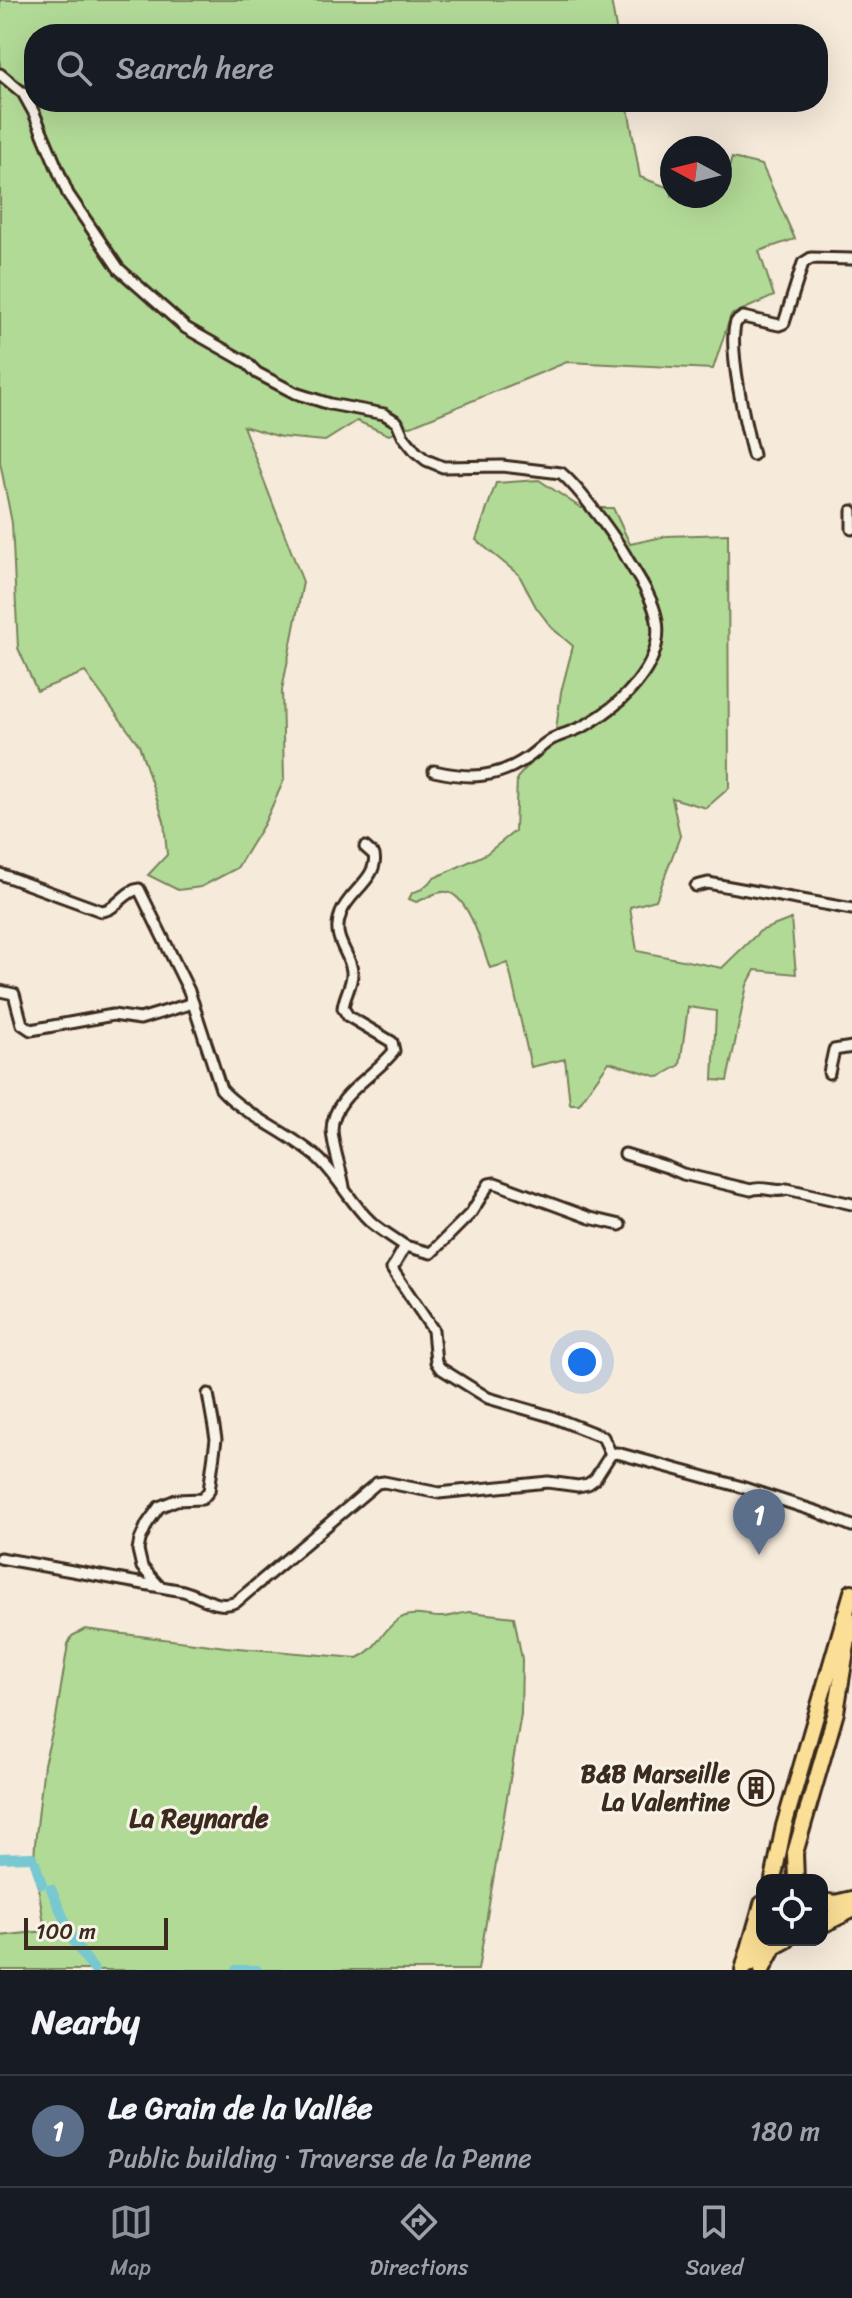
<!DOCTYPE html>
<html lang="en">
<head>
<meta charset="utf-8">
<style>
	:root { --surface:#171b24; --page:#20242c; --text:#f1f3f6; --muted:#9ea1a6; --line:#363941; --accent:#8c9099 }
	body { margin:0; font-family:Sriracha,sans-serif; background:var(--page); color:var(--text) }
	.controls { position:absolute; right:24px; bottom:24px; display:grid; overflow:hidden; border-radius:16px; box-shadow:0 8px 32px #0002 }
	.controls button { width:72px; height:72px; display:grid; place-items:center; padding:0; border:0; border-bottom:2px solid var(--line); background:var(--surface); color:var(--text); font:40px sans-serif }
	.compass { position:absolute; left:660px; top:136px; width:72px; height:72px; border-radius:50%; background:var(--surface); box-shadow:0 8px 32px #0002; rotate:277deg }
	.scale { position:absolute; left:24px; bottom:20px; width:144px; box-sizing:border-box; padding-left:8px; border:4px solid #3b2a1e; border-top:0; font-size:22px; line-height:28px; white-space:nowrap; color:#3b2a1e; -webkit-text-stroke:6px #f7f3e8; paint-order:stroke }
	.you { position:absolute; left:582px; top:1362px; width:28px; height:28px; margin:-20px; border:6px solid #fff; border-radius:50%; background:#1a73e8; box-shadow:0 0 0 12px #1a73e833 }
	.badge { display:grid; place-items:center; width:52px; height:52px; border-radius:50%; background:var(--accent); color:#fff; font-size:26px; font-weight:700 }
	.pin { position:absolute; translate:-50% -66px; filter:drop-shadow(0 2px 4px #0008) }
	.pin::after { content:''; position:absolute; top:42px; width:28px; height:24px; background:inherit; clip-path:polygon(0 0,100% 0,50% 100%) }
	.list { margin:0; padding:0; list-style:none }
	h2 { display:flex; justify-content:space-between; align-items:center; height:104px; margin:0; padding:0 32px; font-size:34px }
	h2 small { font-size:26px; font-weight:400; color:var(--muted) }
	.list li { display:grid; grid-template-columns:52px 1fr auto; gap:24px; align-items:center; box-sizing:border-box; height:112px; padding:0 32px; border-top:2px solid var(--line) }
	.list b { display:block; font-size:30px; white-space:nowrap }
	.list p { margin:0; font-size:26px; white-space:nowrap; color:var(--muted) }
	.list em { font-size:26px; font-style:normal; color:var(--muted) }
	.icon { flex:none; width:44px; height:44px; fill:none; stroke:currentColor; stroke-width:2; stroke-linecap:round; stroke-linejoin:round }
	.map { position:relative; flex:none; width:852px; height:1970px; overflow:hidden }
	.search { position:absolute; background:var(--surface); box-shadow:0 8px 32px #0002; left:24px; right:24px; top:24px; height:88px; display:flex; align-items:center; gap:20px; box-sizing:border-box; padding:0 28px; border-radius:32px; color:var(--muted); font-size:30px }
	.sheet { height:216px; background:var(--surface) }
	nav { display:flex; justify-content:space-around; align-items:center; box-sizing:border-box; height:112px; border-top:2px solid var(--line); background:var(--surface); font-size:22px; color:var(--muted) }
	nav a { display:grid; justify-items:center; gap:4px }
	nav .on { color:var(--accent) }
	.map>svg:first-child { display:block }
	.green { fill:#b2da97; stroke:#76825a; stroke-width:2 }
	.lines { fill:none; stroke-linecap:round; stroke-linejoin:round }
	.canal { stroke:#77c8d1; stroke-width:10 }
	.primary-tunnel { stroke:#d1c4b4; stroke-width:14; stroke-dasharray:14 7; stroke-linecap:butt }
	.minor-casing { stroke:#3b2a1e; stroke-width:15 }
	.primary-casing { stroke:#3b2a1e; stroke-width:20 }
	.motorway-casing { stroke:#3b2a1e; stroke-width:22 }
	.minor { stroke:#f7f3e8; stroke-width:9 }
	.primary { stroke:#fbdf96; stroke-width:14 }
	.motorway { stroke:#fbdf96; stroke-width:16 }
	.labels { text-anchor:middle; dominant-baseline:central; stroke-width:6; stroke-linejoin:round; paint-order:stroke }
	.poi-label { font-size:24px; font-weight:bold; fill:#3b2a1e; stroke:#f7f3e8; text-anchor:end }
	.neighbourhood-label { font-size:26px; font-weight:bold; fill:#3b2a1e; stroke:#f7f3e8 }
</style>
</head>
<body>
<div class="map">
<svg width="852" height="1970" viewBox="0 0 852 1970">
	<rect width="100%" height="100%" fill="#f6eada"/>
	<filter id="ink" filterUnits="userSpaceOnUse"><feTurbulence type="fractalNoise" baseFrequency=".0125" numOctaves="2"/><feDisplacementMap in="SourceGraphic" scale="16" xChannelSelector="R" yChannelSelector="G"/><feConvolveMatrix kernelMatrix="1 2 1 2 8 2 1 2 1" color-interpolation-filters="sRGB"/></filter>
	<g filter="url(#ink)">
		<g class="green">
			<polygon points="0,0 611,0 617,34 34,34 34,102 627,102 640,177 672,189 672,196 720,196 732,158 762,165 795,239 759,251 774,296 731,315 713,369 567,362 389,435 357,421 325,441 281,437 243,426 303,582 282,690 284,780 264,824 237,868 201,887 178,890 148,875 167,855 164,821 139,745 85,672 37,691 18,648 12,523 0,462"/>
			<path d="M539 480 581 508H613L630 544 667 536 728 534 729 788 706 808 672 798 680 836 656 900 630 907 637 951 722 968 760 931 791 919 796 974 755 970 747 985 727 1081 713 1080 716 1011 688 1007 680 1065 659 1077 609 1062 579 1104H570L565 1059 531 1067 508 963 490 968C483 949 469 896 447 892 438 890 425 899 416 902L409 899 412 893 422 889 434 878 486 854 515 831 517 778 545 747 556 730 561 692 573 646 552 628 536 607 519 575 476 540 496 483Z"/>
			<path d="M470 1612 514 1617 522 1659 521 1714 478 1970H0V1936L45 1931 34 1859 35 1844 44 1764 56 1718 68 1644 72 1636 85 1629 226 1647 357 1658C378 1649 381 1631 399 1619 413 1610 429 1618 444 1617 453 1616 461 1613 470 1612Z"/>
		</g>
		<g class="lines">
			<g class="canal">
				<polyline points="0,1858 32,1857"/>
				<polyline points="35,1863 42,1884"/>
				<polyline points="51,1889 74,1942 94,1970"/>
				<polyline points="236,1970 257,1970"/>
			</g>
			<polyline class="primary-tunnel" points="781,1880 793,1838"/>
			<defs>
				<g id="minor">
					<path d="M0 74 23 93 34 113 68 194 119 269 186 328 246 362 257 373 295 393 330 404 384 414 397 422 403 436 416 452 426 460 443 467 502 466 561 473C580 489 616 538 628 560 639 578 654 600 657 621 664 666 621 705 586 725 575 731 562 734 552 739 543 744 536 752 527 758 496 779 469 779 434 771"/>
					<path d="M753 455C746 428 727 346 736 322L743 317 779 325 784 323 803 263 811 258 852 259"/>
					<polyline points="852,511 852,529"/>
					<path d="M0 874 101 911C117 910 124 891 139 889L189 991 221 1089C244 1115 290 1133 318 1158 338 1176 350 1202 370 1221 380 1230 394 1238 405 1246L392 1269 433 1330 436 1362 440 1368 488 1398 550 1416 603 1437 611 1454"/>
					<polyline points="696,886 708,883 852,909"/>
					<polyline points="0,991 14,994 22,1024 31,1030 113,1015 140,1019 193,1003"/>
					<polyline points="829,1073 834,1050 852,1047"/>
					<path d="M625 1154 667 1167 683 1174 751 1190C763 1185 776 1194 787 1189L852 1204"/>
					<path d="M344 1187C341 1168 333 1149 332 1130 332 1096 376 1075 394 1051L392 1042 348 1016 343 1008C344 996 353 984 352 972 351 952 330 940 341 913 348 893 379 877 374 855L365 847"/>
					<polyline points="405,1246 431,1253 471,1213 489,1184 495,1183 590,1218 620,1225"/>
					<path d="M0 1558 183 1591C201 1596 218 1610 236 1602L377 1483 384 1482 439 1493 548 1482 578 1486 588 1484 595 1479 611 1454 617 1453 738 1486 818 1512 852 1526"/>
					<polyline points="159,1586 142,1567 138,1550 140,1540 147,1524 159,1507 176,1500 202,1499 209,1491 216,1439 208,1394"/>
				</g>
				<g id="primary">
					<polyline points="773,1880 784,1826 852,1592"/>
					<polyline points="796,1880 795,1853 836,1712 851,1620"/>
					<polyline points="750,1964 764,1940"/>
					<polyline points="743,1970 762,1904"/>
					<polyline points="762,1970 774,1947 787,1940"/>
				</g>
				<g id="motorway">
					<polyline points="822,1902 835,1904 852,1900"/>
					<polyline points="822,1924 852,1909"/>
				</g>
			</defs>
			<use href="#minor" class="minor-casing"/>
			<use href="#primary" class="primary-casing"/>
			<use href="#motorway" class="motorway-casing"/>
			<use href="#minor" class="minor"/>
			<use href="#primary" class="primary"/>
			<use href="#motorway" class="motorway"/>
		</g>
	</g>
	<defs>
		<symbol id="building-ring" viewBox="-11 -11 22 22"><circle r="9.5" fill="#f7f3e8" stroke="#3b2a1e" stroke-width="1.5"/><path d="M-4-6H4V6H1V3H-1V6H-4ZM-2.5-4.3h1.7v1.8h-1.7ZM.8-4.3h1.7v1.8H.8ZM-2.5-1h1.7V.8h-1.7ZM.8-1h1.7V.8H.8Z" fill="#3b2a1e"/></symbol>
	</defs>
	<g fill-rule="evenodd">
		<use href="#building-ring" x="736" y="1768" width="40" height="40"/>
	</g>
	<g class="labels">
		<g class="poi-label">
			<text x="730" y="1774">B&amp;B Marseille<tspan x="730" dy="28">La Valentine</tspan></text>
		</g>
		<g class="neighbourhood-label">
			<text x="199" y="1818">La Reynarde</text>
		</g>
	</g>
</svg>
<div class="controls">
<button><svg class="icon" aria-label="locate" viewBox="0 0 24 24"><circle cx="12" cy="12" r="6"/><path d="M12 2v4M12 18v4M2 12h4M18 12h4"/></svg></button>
</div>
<svg class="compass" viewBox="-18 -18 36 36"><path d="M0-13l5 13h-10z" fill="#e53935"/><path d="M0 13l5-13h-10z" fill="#9ea1a6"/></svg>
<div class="scale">100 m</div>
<div class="you"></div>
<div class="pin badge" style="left:759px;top:1555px;background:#5c6f8a">1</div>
<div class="search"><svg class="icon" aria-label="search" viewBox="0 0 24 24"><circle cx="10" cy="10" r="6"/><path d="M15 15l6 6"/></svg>Search here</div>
</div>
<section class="sheet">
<h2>Nearby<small></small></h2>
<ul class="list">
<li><span class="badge" style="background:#5c6f8a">1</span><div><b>Le Grain de la Vallée</b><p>Public building · Traverse de la Penne</p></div><em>180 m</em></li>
</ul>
</section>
<nav>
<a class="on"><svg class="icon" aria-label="map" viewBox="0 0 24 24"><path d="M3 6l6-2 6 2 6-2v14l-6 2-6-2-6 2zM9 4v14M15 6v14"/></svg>Map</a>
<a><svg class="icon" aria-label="directions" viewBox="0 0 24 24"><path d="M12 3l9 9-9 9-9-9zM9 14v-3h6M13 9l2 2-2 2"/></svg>Directions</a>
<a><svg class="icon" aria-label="saved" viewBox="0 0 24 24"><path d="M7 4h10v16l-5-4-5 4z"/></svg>Saved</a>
</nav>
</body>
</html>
